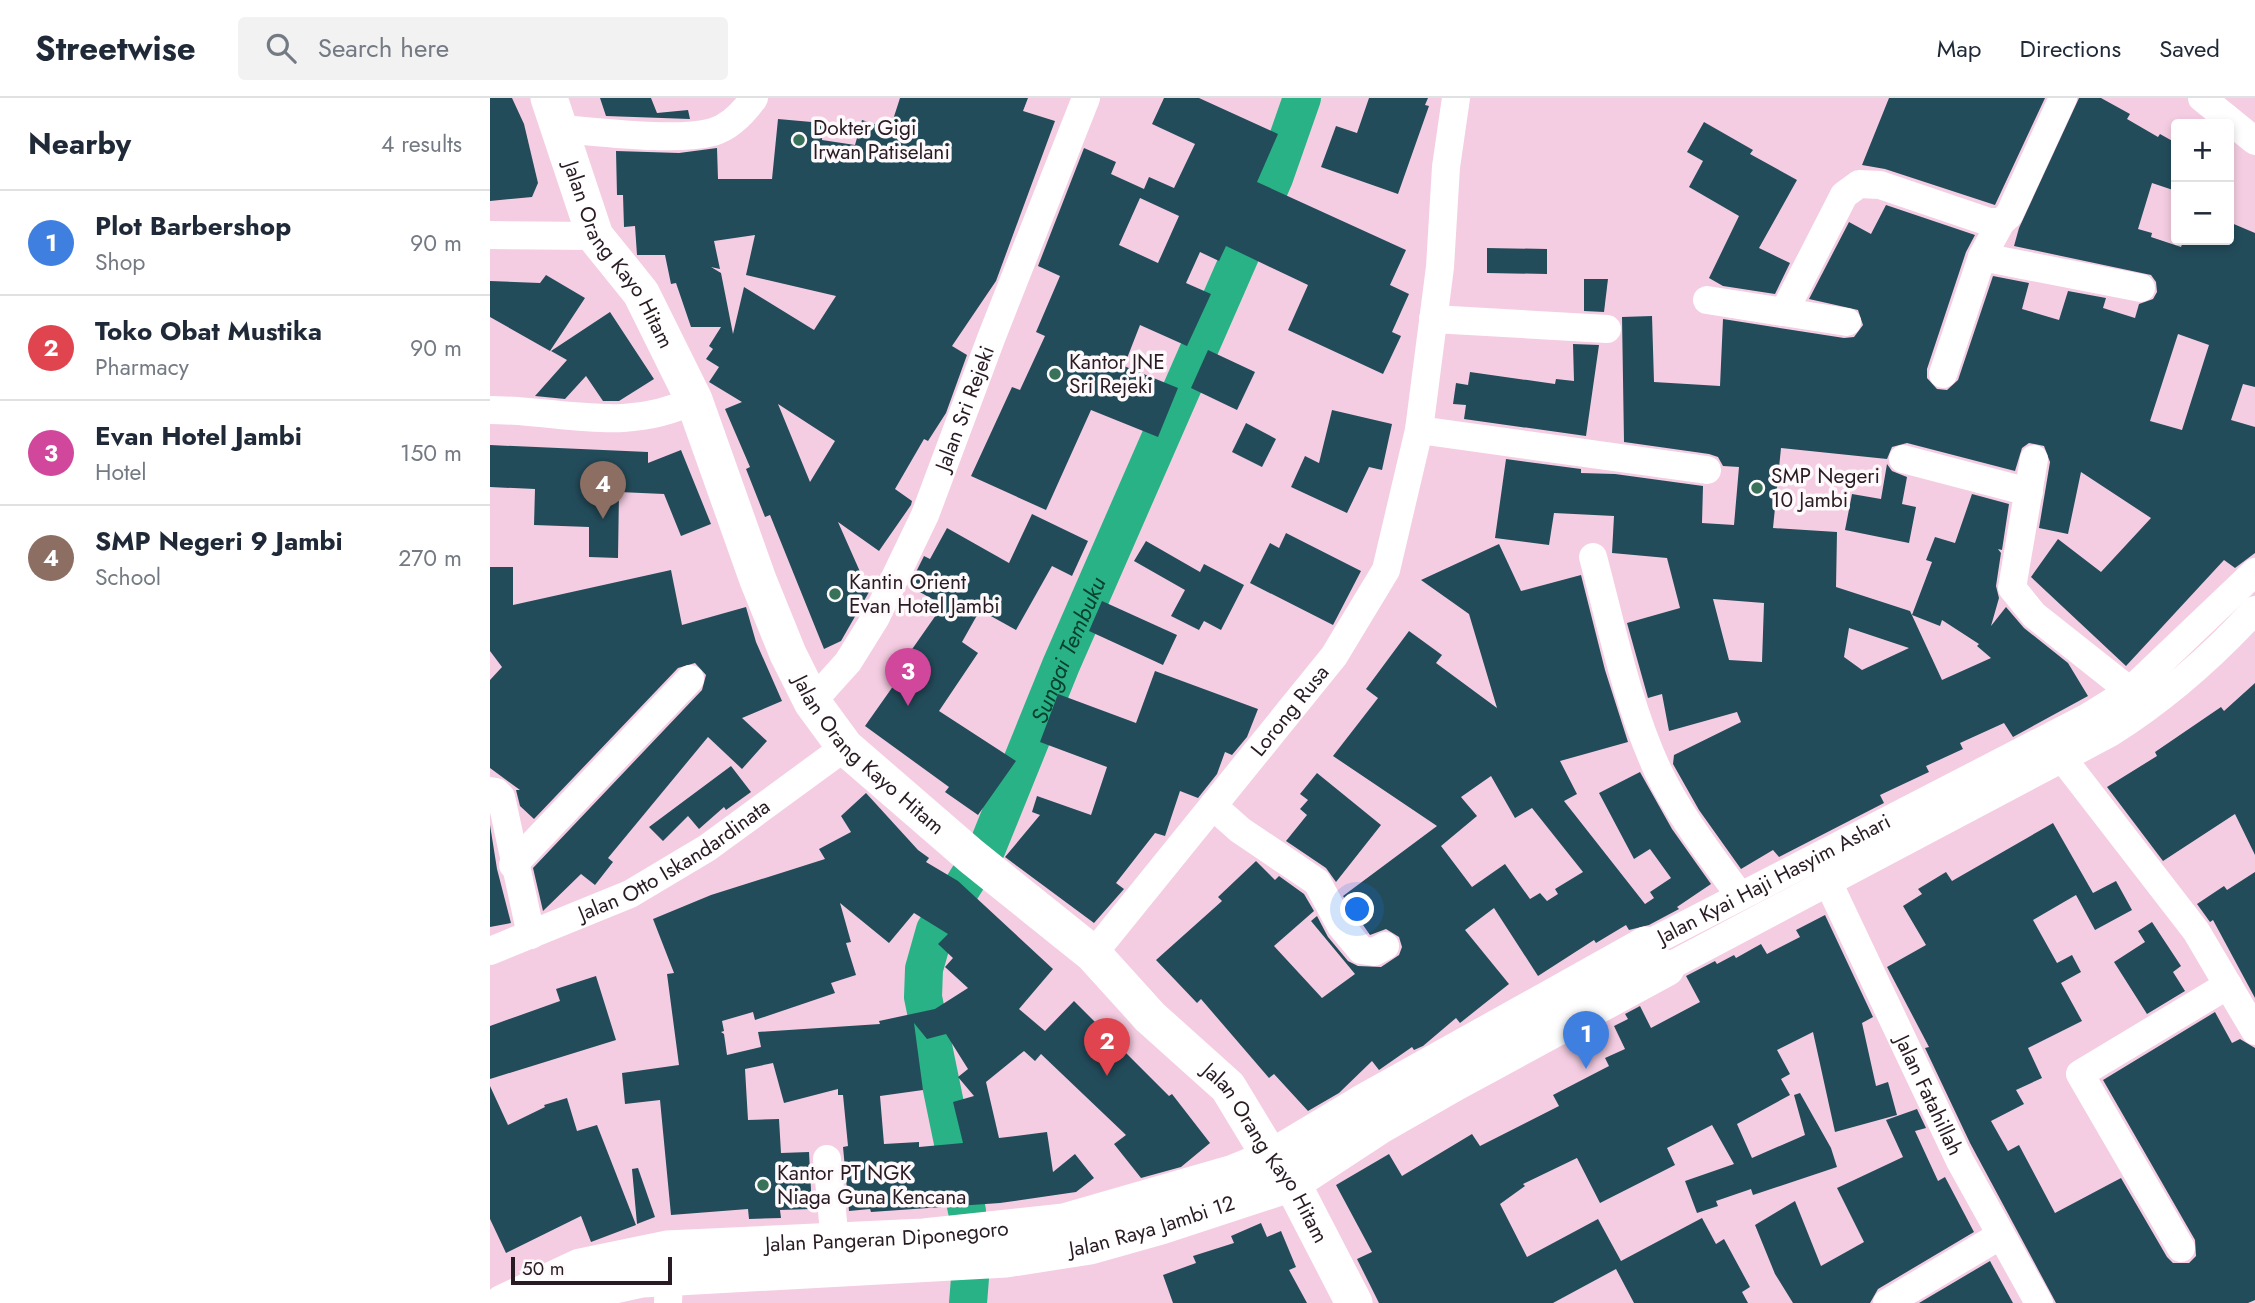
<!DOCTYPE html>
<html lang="en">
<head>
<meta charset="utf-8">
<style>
	:root { --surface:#fff; --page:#f2f2f3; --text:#1f2937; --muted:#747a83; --line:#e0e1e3; --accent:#b45309 }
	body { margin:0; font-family:Jost,sans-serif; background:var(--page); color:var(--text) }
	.controls { position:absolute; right:21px; top:21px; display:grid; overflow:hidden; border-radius:7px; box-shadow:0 4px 10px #0003 }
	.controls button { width:63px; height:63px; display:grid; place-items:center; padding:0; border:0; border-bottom:2px solid var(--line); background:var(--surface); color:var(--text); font:35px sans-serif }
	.scale { position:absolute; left:21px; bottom:18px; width:161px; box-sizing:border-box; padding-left:7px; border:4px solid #291b23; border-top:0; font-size:19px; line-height:24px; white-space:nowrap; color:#291b23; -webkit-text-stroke:5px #fefafc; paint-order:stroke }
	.you { position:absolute; left:868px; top:812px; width:24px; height:24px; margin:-18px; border:5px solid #fff; border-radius:50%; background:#1a73e8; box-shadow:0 0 0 10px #1a73e833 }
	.badge { display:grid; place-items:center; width:46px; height:46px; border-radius:50%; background:var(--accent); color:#fff; font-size:23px; font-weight:700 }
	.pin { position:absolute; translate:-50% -58px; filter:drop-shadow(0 2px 4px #0008) }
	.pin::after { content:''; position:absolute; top:37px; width:24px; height:21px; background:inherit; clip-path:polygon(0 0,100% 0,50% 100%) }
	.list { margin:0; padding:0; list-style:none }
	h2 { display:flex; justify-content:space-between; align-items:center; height:91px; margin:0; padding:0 28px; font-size:30px }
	h2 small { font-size:23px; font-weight:400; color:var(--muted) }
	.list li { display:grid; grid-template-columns:46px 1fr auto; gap:21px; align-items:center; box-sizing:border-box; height:105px; padding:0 28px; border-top:2px solid var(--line) }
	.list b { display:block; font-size:26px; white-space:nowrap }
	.list p { margin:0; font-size:23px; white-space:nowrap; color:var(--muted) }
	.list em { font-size:23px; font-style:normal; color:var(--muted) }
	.icon { flex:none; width:38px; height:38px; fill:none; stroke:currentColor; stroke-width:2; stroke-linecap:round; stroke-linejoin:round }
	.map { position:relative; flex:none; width:1765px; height:1205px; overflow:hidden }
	header { display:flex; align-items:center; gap:42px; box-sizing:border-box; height:98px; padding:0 35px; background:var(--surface); border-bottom:2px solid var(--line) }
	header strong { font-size:33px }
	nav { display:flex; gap:38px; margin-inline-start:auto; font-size:24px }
	.search { width:490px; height:63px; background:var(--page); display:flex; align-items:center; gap:18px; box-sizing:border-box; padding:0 24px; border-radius:7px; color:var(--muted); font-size:26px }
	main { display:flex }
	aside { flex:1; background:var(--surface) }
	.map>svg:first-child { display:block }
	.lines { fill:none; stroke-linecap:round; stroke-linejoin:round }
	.river { stroke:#29b285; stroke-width:38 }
	.building { fill:#234c5b; fill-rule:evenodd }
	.minor { stroke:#fff; stroke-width:28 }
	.major { stroke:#fff; stroke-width:37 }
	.poi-dot { fill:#38725b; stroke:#fefafc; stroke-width:2.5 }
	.labels { text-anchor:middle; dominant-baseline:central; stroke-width:7; stroke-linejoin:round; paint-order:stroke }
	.poi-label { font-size:21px; fill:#291b23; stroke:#fefafc; text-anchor:start }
	.street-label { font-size:21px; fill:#291b23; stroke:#fefafc }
	.water-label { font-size:23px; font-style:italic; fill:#09412f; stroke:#fefafc }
</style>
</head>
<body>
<header>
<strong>Streetwise</strong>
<div class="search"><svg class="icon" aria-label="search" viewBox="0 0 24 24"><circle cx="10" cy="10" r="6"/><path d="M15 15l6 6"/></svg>Search here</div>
<nav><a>Map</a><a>Directions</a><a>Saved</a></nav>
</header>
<main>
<aside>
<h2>Nearby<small>4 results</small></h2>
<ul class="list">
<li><span class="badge" style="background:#3f7fe0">1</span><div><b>Plot Barbershop</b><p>Shop</p></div><em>90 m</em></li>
<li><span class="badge" style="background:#e0444e">2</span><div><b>Toko Obat Mustika</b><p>Pharmacy</p></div><em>90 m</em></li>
<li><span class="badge" style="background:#d1479c">3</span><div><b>Evan Hotel Jambi</b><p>Hotel</p></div><em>150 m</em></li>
<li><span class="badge" style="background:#8d6e63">4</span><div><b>SMP Negeri 9 Jambi</b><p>School</p></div><em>270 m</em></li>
</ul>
</aside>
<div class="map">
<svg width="1765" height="1205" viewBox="0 0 1765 1205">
	<rect width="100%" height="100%" fill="#f5cde2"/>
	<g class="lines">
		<g class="river">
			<path id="s1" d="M477 1113 433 899 434 871 445 832 497 750 571 567 784 80 812 0"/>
			<polyline points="478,1205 480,1180"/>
		</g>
	</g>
	<g class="building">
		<polygon points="0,0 22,0 34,26 48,85 42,99 0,103"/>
		<polygon points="110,0 161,0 167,15 198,12 200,21 116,18"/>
		<path d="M410 0H538L533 13 565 23 506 183 462 248 477 257 456 315 438 343 434 341 405 391 422 403 421 407 389 453 348 424 379 494 351 543 334 551 280 417 275 419 256 371 260 369 235 311 252 304 219 284 229 269 216 261 223 251 219 248 231 229H201L186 185 181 186 175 157H147L145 128 134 129 133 97H127L126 53 189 55 227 50 228 81H282L288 21 333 25 332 42 365 47 372 22 400 31ZM265 137 256 177 346 198 324 232 254 189 243 236 231 175 221 169 230 171 224 143ZM288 306 345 343 320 384Z"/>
		<path d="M674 0H709L788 36 767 84 916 152 900 187 919 196 902 234 911 238 893 276 798 232 818 187 736 148 729 163 710 154 696 185 721 196 697 248 650 227 634 268 688 290 668 339 601 312 556 412 481 378 522 289 530 292 555 238 546 234 570 178 548 168 594 50 626 64 621 76 654 91 659 79 684 90 705 46 662 26ZM650 100 689 118 668 165 629 147Z"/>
		<polygon points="879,0 938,0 935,7 939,8 908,96 831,69 846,28 867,35"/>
		<polygon points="1399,0 1555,0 1505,107 1395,71 1372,67"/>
		<path d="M1589 0H1611L1640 16 1637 21 1668 39 1670 36 1686 45V93L1662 85 1648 131 1662 135 1661 139 1691 149 1694 142H1739V124L1765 135V289L1753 286 1741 322 1765 329V455L1745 470 1734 462 1636 568 1541 479 1568 441 1611 474 1661 420 1591 374 1578 436 1549 430 1560 364 1554 348 1539 345 1532 350 1525 373 1417 345 1402 349 1397 361 1291 350 1283 430 1347 434 1346 489 1420 513 1452 582 1501 560 1487 548 1489 546 1452 522 1450 528 1422 517 1442 464 1436 462 1445 439 1465 445 1482 396 1519 406 1512 452 1508 451 1511 455 1506 488 1509 500 1501 528 1516 509 1534 530 1578 565 1598 598 1523 639 1514 625 1470 645 1473 651 1436 668 1439 674 1390 697 1394 705 1289 759 1283 752 1251 771 1209 712 1183 666 1184 657 1251 624 1247 614 1179 633 1172 596 1158 600 1137 525 1190 510 1177 460 1122 455 1124 418 1064 415 1059 447 1005 440 1016 361 1091 371V375L1125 376 1213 388 1212 425 1244 427 1249 369 1233 368 1228 359 1219 356 1134 344 1132 219 1162 218 1164 284 1230 288 1233 221 1354 240 1364 239 1373 227 1368 212 1319 201 1359 124 1381 136 1396 107 1485 137 1476 154 1437 271V280L1447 291 1457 292 1468 282 1503 178 1539 185 1532 211 1569 222 1578 193 1616 200 1613 210 1645 220 1649 206 1663 201 1667 194 1666 184 1661 177 1524 148 1529 130ZM1688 236 1719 247 1692 332 1660 323ZM1223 501 1274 505 1272 564 1239 562ZM1359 530 1419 550 1372 572 1354 559Z"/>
		<polygon points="1214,24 1263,52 1260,56 1307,82 1269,150 1300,165 1285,196 1233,188 1219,180 1249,118 1199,89 1213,63 1197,54"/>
		<polygon points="997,150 1057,151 1057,176 997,175"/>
		<polygon points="56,177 95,200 60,253 0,219 0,183 50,185"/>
		<polygon points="1094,181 1118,181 1114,214 1094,213"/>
		<polygon points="120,214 164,281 129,303 113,303 96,278 75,301 45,298 77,262 61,253"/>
		<polygon points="1083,246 1109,247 1096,338 974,321 976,307 963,306 966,285 978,287 980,274 1065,286 1066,281 1084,283"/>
		<polygon points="718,252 765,274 747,312 701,290"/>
		<polygon points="842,312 902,326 892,372 879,369 857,415 801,389 815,358 829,365"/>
		<polygon points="756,325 786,341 772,369 742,354"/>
		<polygon points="0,347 158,354 158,365 191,352 221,426 191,438 174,396 129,394 128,460 99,459 99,429 44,427 45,391 0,389"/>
		<polygon points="1397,366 1402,373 1417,379 1412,406 1426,409 1419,445 1355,432 1362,396 1391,401"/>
		<polygon points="542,416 598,443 582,478 562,468 526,532 490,512 472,544 488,555 449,613 526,663 488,717 455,694 459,689 375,628 423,560 418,557 453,507 419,488 434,458 440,461 457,430 519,465"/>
		<polygon points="796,435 871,473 843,527 760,485 780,445 789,450"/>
		<polygon points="656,443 710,474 714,466 754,487 731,532 714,523 709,532 681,518 695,492 644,463"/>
		<path d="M1009 446 1031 493 1091 477 1115 572 1138 644 1070 663 1087 696 1074 703 1155 806 1164 800 1160 794 1181 780 1160 751 1144 761 1109 695 1150 674 1182 731 1221 786 1187 809 1189 811 1159 827 1139 832 1136 827 1106 845 1104 842 1048 878 1004 810 975 832 1019 886 970 925 966 920 933 948 924 952 922 949 889 972 882 963 849 995 818 1013 784 976 779 980 711 901 707 905 666 862 732 803 728 799 766 763 785 782 789 778 814 796 824 813 784 848 832 900 865 876 821 823 827 818 838 839 858 863 868 868 891 869 909 857 912 849 909 839 896 831 880 837 853 798 947 728 843 658 888 600 876 591 919 533 952 557 946 565 1007 610 979 516 931 482ZM1001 678 1025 720 1042 710 1093 774 1065 791 1068 796 1057 803 1050 795 1040 801 1015 766 982 789 951 748 987 718 971 699Z"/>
		<polygon points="0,469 23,469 23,507 181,472 192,527 256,509 266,544 292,603 252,620 277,643 252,671 218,639 118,760 123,764 105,787 91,776 53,813 43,770 212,592 216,577 205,565 188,570 44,721 30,708 26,692 30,692 0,670 0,582 12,569 0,553"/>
		<polygon points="612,503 687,537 673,567 599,533"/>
		<polygon points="665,573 768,611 757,639 742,657 735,654 727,676 708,700 690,693 675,738 665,735 626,785 634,791 604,825 515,759 550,717 542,714 547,698 601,717 617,669 550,644 568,596 646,625"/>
		<polygon points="1765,585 1765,757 1745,716 1673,763 1617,689 1667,658 1665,654 1731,609 1734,613"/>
		<polygon points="241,668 261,694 236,712 234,709 209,731 198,718 173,743 159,729"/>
		<polygon points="827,675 891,727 846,784 836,770 796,743 817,717 810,711 818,702 810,696"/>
		<path d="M376 695 428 752 439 760 436 764 468 783 563 871 529 911 555 933 584 903 679 998 682 996 720 1045 691 1069 651 1080 624 1046 636 1037 551 956 545 963 534 953 496 984 509 1040 557 1034 563 1074 585 1056 604 1080 586 1094 510 1105 381 1114 380 1111 359 1113 353 1049 358 1048 353 997H348V991L294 1005 283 965 255 971 258 1022 289 1021 291 1055 319 1054 322 1111 290 1112 291 1120 259 1121 258 1111 181 1117 170 1002 135 1006 132 975 189 967 177 876 184 875 163 821 221 797 335 761 329 751 361 734 351 718ZM350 805 399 845 424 815 458 836 448 846 463 860 455 869 478 890 445 911 389 923 390 926 268 934 271 949 237 957 234 936 231 934 234 933 232 923 263 914 265 922 345 895 341 885 366 877 356 845 361 844ZM424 925 437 941 456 936 478 971 468 979 484 998 463 1004 473 1045 429 1049V1044L394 1046 390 998 433 992Z"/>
		<polygon points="1563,725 1603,795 1626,783 1642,812 1605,832 1586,797 1543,822 1567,865 1582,857 1591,874 1571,885 1592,923 1538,950 1552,980 1526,992 1534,1006 1501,1023 1518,1053 1529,1047 1565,1115 1631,1080 1677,1159 1683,1165 1699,1165 1706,1158 1705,1142 1613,982 1725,914 1742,945 1750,941 1765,950 1765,1202 1758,1205 1566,1205 1480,1045 1435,950 1439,949 1397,869 1436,847 1413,808 1432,796 1428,791 1456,774 1462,783"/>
		<polygon points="0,727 7,771 21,825 0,829"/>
		<polygon points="1765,774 1765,900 1723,822 1720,824 1707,806 1734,788 1737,792"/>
		<polygon points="1335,817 1383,919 1372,925 1386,988 1398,984 1407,1017 1345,1034 1323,934 1287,952 1300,976 1291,981 1300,997 1247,1026 1262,1060 1315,1037 1304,997 1310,995 1341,1050 1347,1069 1263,1097 1261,1091 1226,1103 1228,1108 1207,1115 1195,1083 1244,1066 1222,1027 1177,1050 1185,1067 1110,1105 1087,1060 1033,1086 1035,1088 1010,1106 1037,1159 1108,1121 1131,1163 1212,1120 1226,1146 1234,1141 1260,1189 1252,1194 1258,1205 1144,1205 1126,1171 1063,1205 889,1205 867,1161 882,1154 846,1087 899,1056 912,1078 982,1036 990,1048 1069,1008 1063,997 1119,968 1115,960 1135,951 1124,928 1138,921 1135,916 1150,908 1161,930 1210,904 1196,878 1225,863 1227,866 1244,857 1246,860 1271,846 1277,856 1310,839 1306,832"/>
		<polygon points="1662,824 1691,868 1683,874 1695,893 1657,916 1624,864 1655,844 1648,833"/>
		<polygon points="106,878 126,942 0,981 0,928 70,903 66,891"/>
		<polygon points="0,988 18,1027 55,1009 54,1007 77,1000 87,1033 107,1027 146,1127 101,1144 91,1118 16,1155 0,1121"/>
		<polygon points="1427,1011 1436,1030 1425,1033 1448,1083 1455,1079 1484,1134 1388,1191 1380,1205 1303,1205 1285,1176 1265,1127 1305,1103 1331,1168 1374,1144 1347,1090 1413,1059 1396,1022"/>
		<polygon points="148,1070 165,1119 147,1126 142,1071"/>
		<polygon points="771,1125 777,1139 791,1133 806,1169 799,1172 817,1205 683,1205 673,1177 706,1165 703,1158 744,1145 741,1138"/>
		<polygon points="1500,1163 1523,1205 1429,1205"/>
	</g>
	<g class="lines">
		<g class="minor">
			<polyline points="1712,0 1765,43"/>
			<path d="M71 31C111 34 185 44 223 34 240 29 254 14 264 0"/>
			<polyline points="0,137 105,138"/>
			<polyline points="1492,159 1651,190"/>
			<polyline points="1217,202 1357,224"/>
			<polyline points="1294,214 1354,97 1369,86 1390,87 1499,124 1511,124 1519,117 1573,0"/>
			<polyline points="943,221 1117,231"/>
			<polyline points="1453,276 1492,159 1511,124"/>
			<path d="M0 312C73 312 135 336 204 302"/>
			<polyline points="929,332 1217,372"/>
			<polyline points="1413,361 1539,394"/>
			<polyline points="1544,361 1522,490 1544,517 1640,593"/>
			<path d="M1103 459C1122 530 1137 606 1168 673 1189 717 1221 758 1250 798"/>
			<path id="s2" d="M322 604 358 564 386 519 435 417 502 238 596 0"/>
			<polyline points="1573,661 1706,833 1765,933"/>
			<polyline points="0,693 6,694 11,699 41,837"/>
			<polyline points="723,708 750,732 827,784 851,828 871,852 884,854 895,848"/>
			<polyline points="23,767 200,581"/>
			<path id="s3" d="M1338 784 1470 1063 1549 1205"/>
			<path id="s4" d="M1156 847 1598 619 1640 593 1765 474"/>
			<path id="s5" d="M0 853 140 796 217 750 355 649"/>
			<path id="s6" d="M603 856 844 558 896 472 929 332 950 169 956 69 966 0"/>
			<path d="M1176 870 1620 635C1674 601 1721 560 1765 512"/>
			<polyline points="337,1061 345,1144"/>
			<polyline points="1691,1150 1590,976 1738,887"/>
			<polyline points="178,1205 179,1179"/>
			<polyline points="1397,1205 1511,1137"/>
		</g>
		<g class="major">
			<path id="s7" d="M59 0 105 138 151 195 204 302 268 482 298 556 322 604 355 649 481 758 603 856 660 919 738 989 781 1060 802 1085 864 1205"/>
			<path id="s8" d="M13 1205 90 1169 177 1151 434 1139 574 1124 744 1075 781 1060 871 1006 1156 847"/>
			<path id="s9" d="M73 1205 115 1189 152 1181 516 1161 600 1148 671 1128 802 1085 889 1028 964 985 1176 870"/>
		</g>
	</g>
	<g class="poi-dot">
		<circle cx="309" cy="42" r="7"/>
		<circle cx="565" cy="276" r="7"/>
		<circle cx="1267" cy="390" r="7"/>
		<circle cx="345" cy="496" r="7"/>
		<circle cx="273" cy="1087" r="7"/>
	</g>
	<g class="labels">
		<g class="poi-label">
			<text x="323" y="30">Dokter Gigi<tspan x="323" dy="24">Irwan Patiselani</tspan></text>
			<text x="579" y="264">Kantor JNE<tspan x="579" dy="24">Sri Rejeki</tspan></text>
			<text x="1281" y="378">SMP Negeri<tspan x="1281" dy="24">10 Jambi</tspan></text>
			<text x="359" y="484">Kantin Orient<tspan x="359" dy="24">Evan Hotel Jambi</tspan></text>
			<text x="287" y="1075">Kantor PT NGK<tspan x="287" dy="24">Niaga Guna Kencana</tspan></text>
		</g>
		<g class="street-label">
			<text stroke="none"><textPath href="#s7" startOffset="173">Jalan Orang Kayo Hitam</textPath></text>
			<text stroke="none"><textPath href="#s2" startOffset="334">Jalan Sri Rejeki</textPath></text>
			<text stroke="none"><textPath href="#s6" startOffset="313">Lorong Rusa</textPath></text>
			<text stroke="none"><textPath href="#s7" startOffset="740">Jalan Orang Kayo Hitam</textPath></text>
			<text stroke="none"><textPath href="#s5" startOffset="206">Jalan Otto Iskandardinata</textPath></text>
			<text stroke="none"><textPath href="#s4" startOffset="144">Jalan Kyai Haji Hasyim Ashari</textPath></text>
			<text stroke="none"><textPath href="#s3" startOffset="236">Jalan Fatahillah</textPath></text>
			<text stroke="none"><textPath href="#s7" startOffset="1307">Jalan Orang Kayo Hitam</textPath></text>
			<text stroke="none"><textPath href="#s9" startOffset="597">Jalan Raya Jambi 12</textPath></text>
			<text stroke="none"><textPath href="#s8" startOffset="394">Jalan Pangeran Diponegoro</textPath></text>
		</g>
		<g class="water-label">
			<text stroke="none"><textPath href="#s1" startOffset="598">Sungai Tembuku</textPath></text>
		</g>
	</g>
</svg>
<div class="controls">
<button>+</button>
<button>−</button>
</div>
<div class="scale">50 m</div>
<div class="you"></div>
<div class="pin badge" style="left:1096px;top:971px;background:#3f7fe0">1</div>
<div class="pin badge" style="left:617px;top:978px;background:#e0444e">2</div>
<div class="pin badge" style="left:418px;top:608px;background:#d1479c">3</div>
<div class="pin badge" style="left:113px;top:421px;background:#8d6e63">4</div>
</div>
</main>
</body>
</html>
